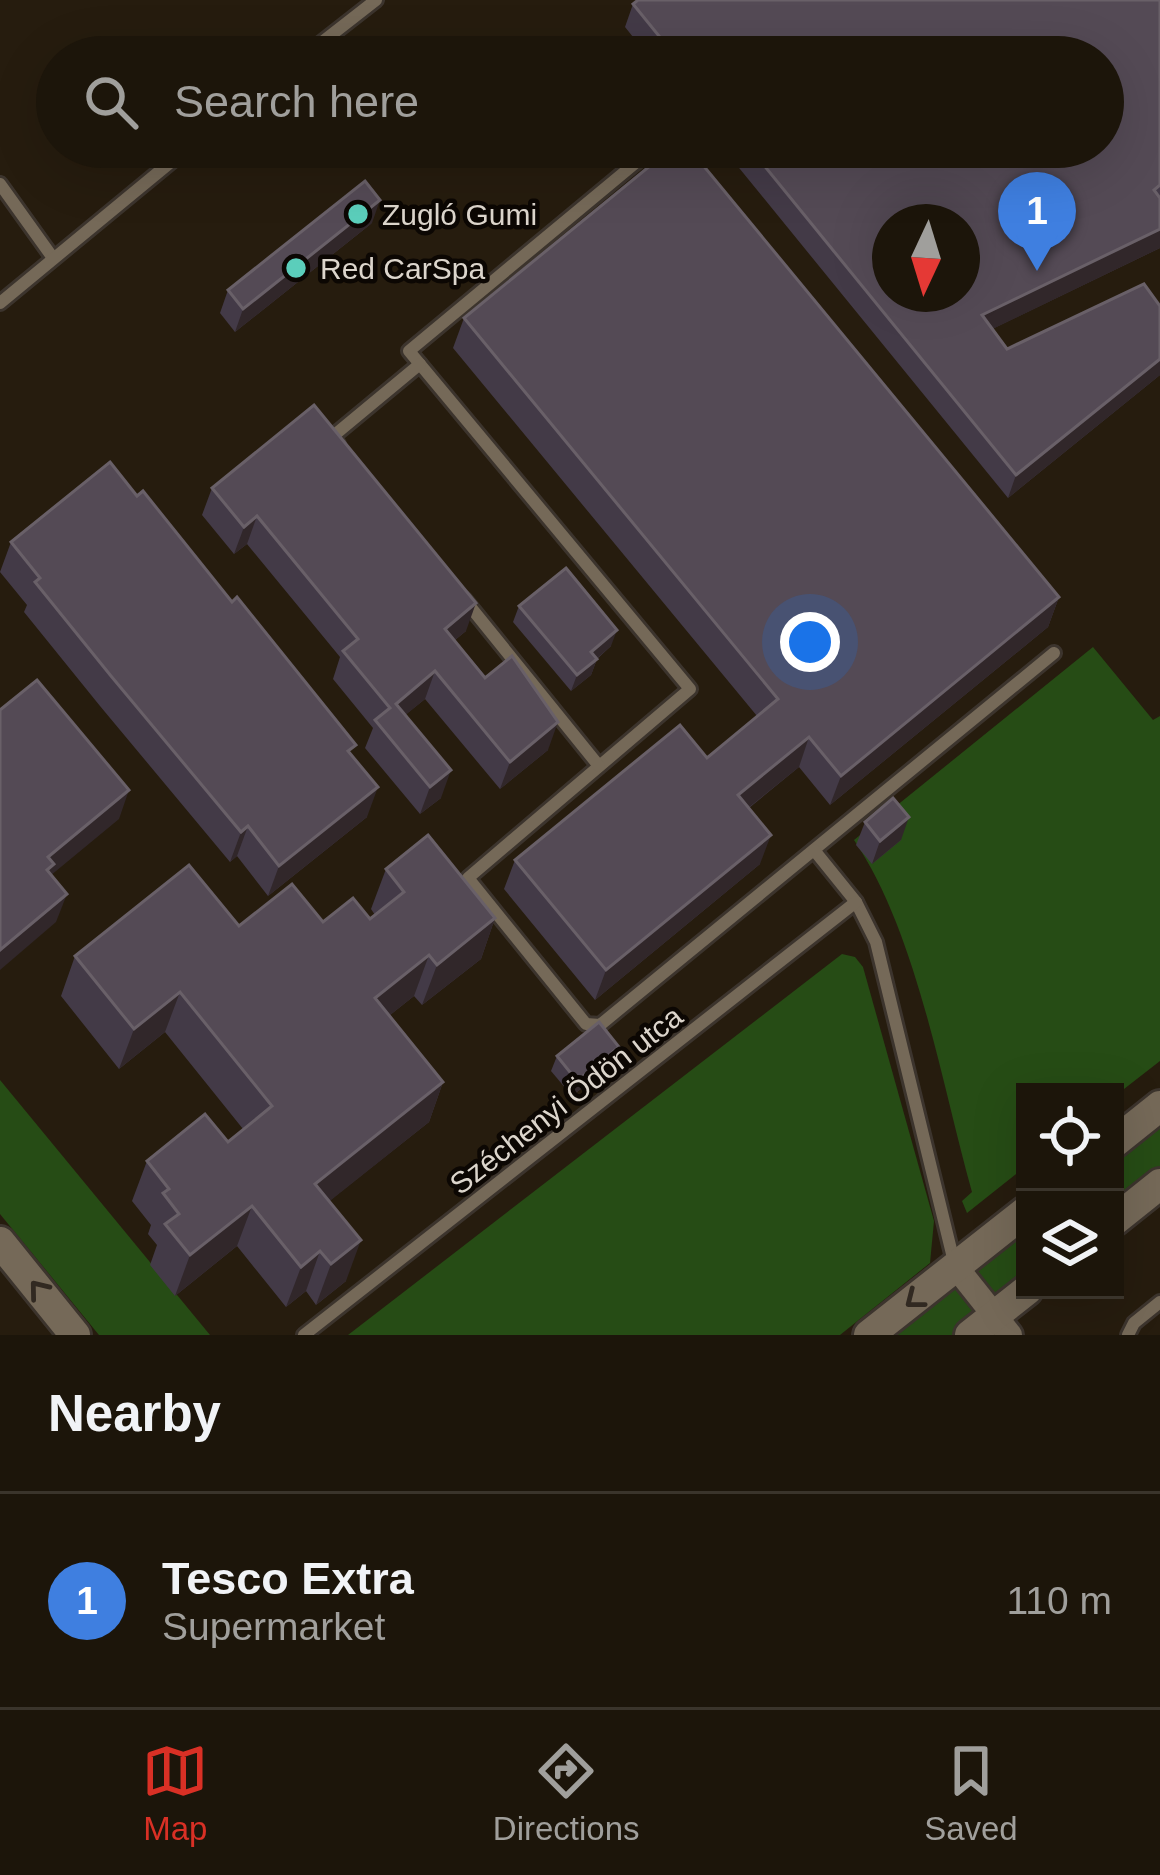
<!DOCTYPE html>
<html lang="en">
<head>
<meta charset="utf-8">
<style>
	:root { --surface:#1c150a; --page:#251e13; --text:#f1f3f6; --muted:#a09f9c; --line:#3a342b; --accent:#d93025 }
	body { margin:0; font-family:Helvetica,sans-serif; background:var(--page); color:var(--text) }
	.controls { position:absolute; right:36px; bottom:36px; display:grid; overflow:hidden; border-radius:0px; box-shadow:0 12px 48px #0002 }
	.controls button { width:108px; height:108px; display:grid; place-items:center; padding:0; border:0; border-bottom:3px solid var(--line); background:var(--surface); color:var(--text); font:60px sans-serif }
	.compass { position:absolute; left:872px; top:204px; width:108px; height:108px; border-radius:50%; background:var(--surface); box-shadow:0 12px 48px #0002; rotate:184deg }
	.you { position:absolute; left:810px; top:642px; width:42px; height:42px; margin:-30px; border:9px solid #fff; border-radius:50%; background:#1a73e8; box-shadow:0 0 0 18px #1a73e833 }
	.badge { display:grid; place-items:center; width:78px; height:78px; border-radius:50%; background:var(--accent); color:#fff; font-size:39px; font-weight:700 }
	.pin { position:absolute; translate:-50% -99px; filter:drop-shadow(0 3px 6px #0008) }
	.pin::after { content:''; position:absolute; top:63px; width:42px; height:36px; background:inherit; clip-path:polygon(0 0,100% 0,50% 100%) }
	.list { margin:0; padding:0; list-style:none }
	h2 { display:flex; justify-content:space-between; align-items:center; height:156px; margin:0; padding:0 48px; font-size:51px }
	h2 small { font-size:39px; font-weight:400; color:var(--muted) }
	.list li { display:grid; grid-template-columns:78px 1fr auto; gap:36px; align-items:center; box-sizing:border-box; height:216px; padding:0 48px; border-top:3px solid var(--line) }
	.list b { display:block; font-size:45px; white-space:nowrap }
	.list p { margin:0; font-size:39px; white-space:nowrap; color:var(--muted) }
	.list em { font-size:39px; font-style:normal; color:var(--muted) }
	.icon { flex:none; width:66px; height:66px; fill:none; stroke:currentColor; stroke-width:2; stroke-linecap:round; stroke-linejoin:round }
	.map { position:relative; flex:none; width:1160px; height:1335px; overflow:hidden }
	.search { position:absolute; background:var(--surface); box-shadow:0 12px 48px #0002; left:36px; right:36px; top:36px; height:132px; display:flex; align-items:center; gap:30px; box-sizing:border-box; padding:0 42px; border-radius:66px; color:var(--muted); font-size:45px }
	.sheet { height:372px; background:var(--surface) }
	nav { display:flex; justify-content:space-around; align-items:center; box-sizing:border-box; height:168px; border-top:3px solid var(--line); background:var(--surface); font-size:33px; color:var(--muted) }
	nav a { display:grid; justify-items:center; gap:6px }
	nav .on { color:var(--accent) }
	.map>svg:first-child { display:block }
	.green { fill:#264c15 }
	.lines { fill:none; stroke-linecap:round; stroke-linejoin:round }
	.service-casing { stroke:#3c342d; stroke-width:18 }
	.minor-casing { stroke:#3c342d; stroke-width:30 }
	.tertiary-casing { stroke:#3c342d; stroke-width:36 }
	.service { stroke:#756958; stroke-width:12 }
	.minor { stroke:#756958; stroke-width:24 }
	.tertiary { stroke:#756958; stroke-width:30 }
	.wall { fill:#433a47; fill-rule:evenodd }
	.shaded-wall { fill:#31272a }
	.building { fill:#544a55; stroke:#696068; stroke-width:3; fill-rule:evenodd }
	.oneway { stroke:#312921 }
	.poi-dot { fill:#5bcebb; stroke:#0c0703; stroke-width:4.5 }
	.labels { text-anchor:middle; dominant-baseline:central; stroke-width:9; stroke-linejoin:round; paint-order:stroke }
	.poi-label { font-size:30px; fill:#dcd5cc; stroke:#0c0703; text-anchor:start }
	.street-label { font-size:30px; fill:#dcd5cc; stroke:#0c0703 }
</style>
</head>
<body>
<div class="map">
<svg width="1160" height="1335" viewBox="0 0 1160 1335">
	<rect width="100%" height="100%" fill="#261c0e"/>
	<g class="green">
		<path d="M1093 647 1153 720 1160 716V1061L1115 1096V1092H1025V1167L967 1213 962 1201 972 1192C941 1082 917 933 854 840Z"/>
		<polygon points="842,954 855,957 863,967 934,1221 930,1263 840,1335 348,1335"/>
		<polygon points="0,1080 210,1335 99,1335 0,1214"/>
		<polygon points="1160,1106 1160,1184 1115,1220 1115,1142"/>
		<polygon points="1025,1212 1025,1290 995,1316 1010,1335 869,1335"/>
	</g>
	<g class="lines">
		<defs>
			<g id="service">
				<polyline points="303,57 376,0"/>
				<polyline points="639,160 409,351 690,689 468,878 586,1024 600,1025 1054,653"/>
				<polyline points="0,184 53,258"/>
				<polyline points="0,303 189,147"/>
				<polyline points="338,444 332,437 420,364"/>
				<polyline points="464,599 599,766"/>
				<polyline points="814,850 856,902 876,942 955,1266"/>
				<polyline points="304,1335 856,902"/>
				<polyline points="1128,1335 1134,1323 1160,1302"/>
			</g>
			<polyline id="minor" points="956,1267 1010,1335"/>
			<g id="tertiary">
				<polyline points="1115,1142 1160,1106"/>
				<polyline points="1115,1220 1160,1184"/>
				<polyline points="0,1242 75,1335"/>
				<polyline points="869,1335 1025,1212"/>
				<polyline points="970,1335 1027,1290"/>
			</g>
		</defs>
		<use href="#service" class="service-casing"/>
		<use href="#minor" class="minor-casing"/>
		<use href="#tertiary" class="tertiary-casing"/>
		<use href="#service" class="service"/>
		<use href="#minor" class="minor"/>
		<use href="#tertiary" class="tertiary"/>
	</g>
	<g class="wall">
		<path d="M638 0H1160V248L992 329 1007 349 1144 284 1160 306V375L1008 498 722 147H1103V57H649L625 27 633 4ZM890 222H962V294H890Z"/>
		<polygon points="372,223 235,332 220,313 228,290"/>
		<polygon points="464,318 1059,597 1048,627 830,805 799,767 749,808 760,864 595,1000 504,889 515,860 707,758 757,716 453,348"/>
		<polygon points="212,488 466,631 455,640 548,750 500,789 425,699 405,715 441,798 420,814 365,748 373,728 333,679 340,657 247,544 234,554 202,515"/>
		<polygon points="137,496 352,756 367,817 268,896 237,856 230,862 100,706 24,612 27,605 0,572 11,542"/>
		<polygon points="519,606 611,646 597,659 591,675 571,691 513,622"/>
		<polygon points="865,822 901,840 872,864 856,845"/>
		<polygon points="386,869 495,918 481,959 422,1005 414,996 390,1015 443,1082 429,1122 329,1201 346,1281 316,1305 306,1291 286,1307 237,1246 175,1296 150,1265 157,1245 148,1234 151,1225 132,1201 147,1161 228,1142 243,1129 165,1032 119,1069 61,996 75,956 239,926 370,919 375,915 371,909"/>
		<polygon points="619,1047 614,1062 572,1096 551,1071 557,1056"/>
	</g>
	<g class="shaded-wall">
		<polygon points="380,200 372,223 235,332 243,309"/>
		<polygon points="1160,229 1160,248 974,338 982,315"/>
		<polygon points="1160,359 1160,375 1008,498 1016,475"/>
		<polygon points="257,516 247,544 234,554 244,527"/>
		<polygon points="1059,597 1048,627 830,805 841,776"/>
		<polygon points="476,603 466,631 435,656 445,629"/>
		<polygon points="617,630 611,646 586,668 591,652"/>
		<polygon points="597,659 591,675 571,691 577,675"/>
		<polygon points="435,671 425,699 386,731 396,704"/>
		<polygon points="558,722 548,750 500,789 510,762"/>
		<polygon points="809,737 799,767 727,825 738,795"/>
		<polygon points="451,770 441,798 420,814 430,787"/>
		<polygon points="378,787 367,817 268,896 279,866"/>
		<polygon points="129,790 119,819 50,876 44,892 48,857"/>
		<polygon points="909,817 901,840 872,864 880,841"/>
		<polygon points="248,826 237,856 230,862 241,832"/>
		<polygon points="771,835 760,864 595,1000 606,970"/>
		<polygon points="67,894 56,922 0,970 0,950"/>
		<polygon points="495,918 481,959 422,1005 437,965"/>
		<polygon points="429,955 414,996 361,1038 375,998"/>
		<polygon points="180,992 165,1032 119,1069 134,1029"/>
		<polygon points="619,1047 614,1062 572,1096 577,1081"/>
		<polygon points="443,1082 429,1122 301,1224 315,1184"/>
		<polygon points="252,1206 237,1246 175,1296 190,1255"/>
		<polygon points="361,1240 346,1281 316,1305 331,1264"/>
		<polygon points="320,1251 306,1291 286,1307 301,1267"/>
	</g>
	<g class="building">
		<path d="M638 0H1160V185L1154 190 1160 198V229L982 315 1007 349 1144 284 1160 306V359L1016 475 749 147H1103V57H676L633 4ZM890 222H962V294H890Z"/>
		<polygon points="673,147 688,147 1059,597 841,776 809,737 738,795 771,835 606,970 515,860 680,725 707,758 778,699 464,318"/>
		<polygon points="365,181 380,200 243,309 228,290"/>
		<polygon points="314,405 476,603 445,629 485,678 512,656 558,722 510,762 435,671 396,704 451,770 430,787 375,720 390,708 343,651 358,639 257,516 244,527 212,488"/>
		<polygon points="110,462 137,496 143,491 232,602 237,597 356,745 348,751 378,787 279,866 248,826 241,832 111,676 35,582 40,578 11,542"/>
		<polygon points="566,568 617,630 591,652 597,659 577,675 519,606"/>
		<polygon points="37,680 129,790 48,857 54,864 47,870 67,894 0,950 0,710"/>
		<polygon points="893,798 909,817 880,841 865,822"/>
		<polygon points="428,835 495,918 437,965 429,955 375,998 443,1082 315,1184 361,1240 331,1264 320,1251 301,1267 252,1206 190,1255 165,1224 179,1214 163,1193 169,1189 147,1161 205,1114 228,1142 272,1106 180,992 134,1029 75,956 189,865 239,926 292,884 323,922 353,898 370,919 404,892 386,869"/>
		<polygon points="599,1022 619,1047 577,1081 557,1056"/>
	</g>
	<defs><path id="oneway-chevron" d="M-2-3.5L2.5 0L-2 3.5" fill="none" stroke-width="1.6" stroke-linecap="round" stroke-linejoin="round" transform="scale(3)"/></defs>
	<g class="oneway">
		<use href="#oneway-chevron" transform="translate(38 1289) rotate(-129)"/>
		<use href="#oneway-chevron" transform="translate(914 1300) rotate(142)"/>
	</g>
	<g class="poi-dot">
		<circle cx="358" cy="214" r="12"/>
		<circle cx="296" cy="268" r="12"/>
	</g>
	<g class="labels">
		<g class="poi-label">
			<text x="382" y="214">Zugló Gumi</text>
			<text x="320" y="268">Red CarSpa</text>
		</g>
		<g class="street-label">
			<text transform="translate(566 1100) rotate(-38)">Széchenyi Ödön utca</text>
		</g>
	</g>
</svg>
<div class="controls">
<button><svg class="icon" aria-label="locate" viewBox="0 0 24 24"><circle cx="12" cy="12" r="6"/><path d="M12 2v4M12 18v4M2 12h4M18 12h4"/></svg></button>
<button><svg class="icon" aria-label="layers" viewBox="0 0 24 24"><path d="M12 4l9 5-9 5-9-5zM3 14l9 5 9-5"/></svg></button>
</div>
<svg class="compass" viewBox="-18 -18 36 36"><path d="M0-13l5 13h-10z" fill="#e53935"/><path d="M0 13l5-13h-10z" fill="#a09f9c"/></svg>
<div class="you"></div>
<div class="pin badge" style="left:1037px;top:271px;background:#3f7fe0">1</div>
<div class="search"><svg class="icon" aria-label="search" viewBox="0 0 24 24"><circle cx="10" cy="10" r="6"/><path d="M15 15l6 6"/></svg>Search here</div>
</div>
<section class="sheet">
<h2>Nearby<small></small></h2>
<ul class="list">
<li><span class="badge" style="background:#3f7fe0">1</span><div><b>Tesco Extra</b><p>Supermarket</p></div><em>110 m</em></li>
</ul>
</section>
<nav>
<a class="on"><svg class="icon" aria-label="map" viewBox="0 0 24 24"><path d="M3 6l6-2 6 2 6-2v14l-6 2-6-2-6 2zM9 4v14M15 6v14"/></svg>Map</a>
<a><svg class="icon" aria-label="directions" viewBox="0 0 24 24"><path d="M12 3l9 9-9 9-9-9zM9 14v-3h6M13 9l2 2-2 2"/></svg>Directions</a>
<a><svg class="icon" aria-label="saved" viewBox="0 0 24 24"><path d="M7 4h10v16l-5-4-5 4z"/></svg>Saved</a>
</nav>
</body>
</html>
